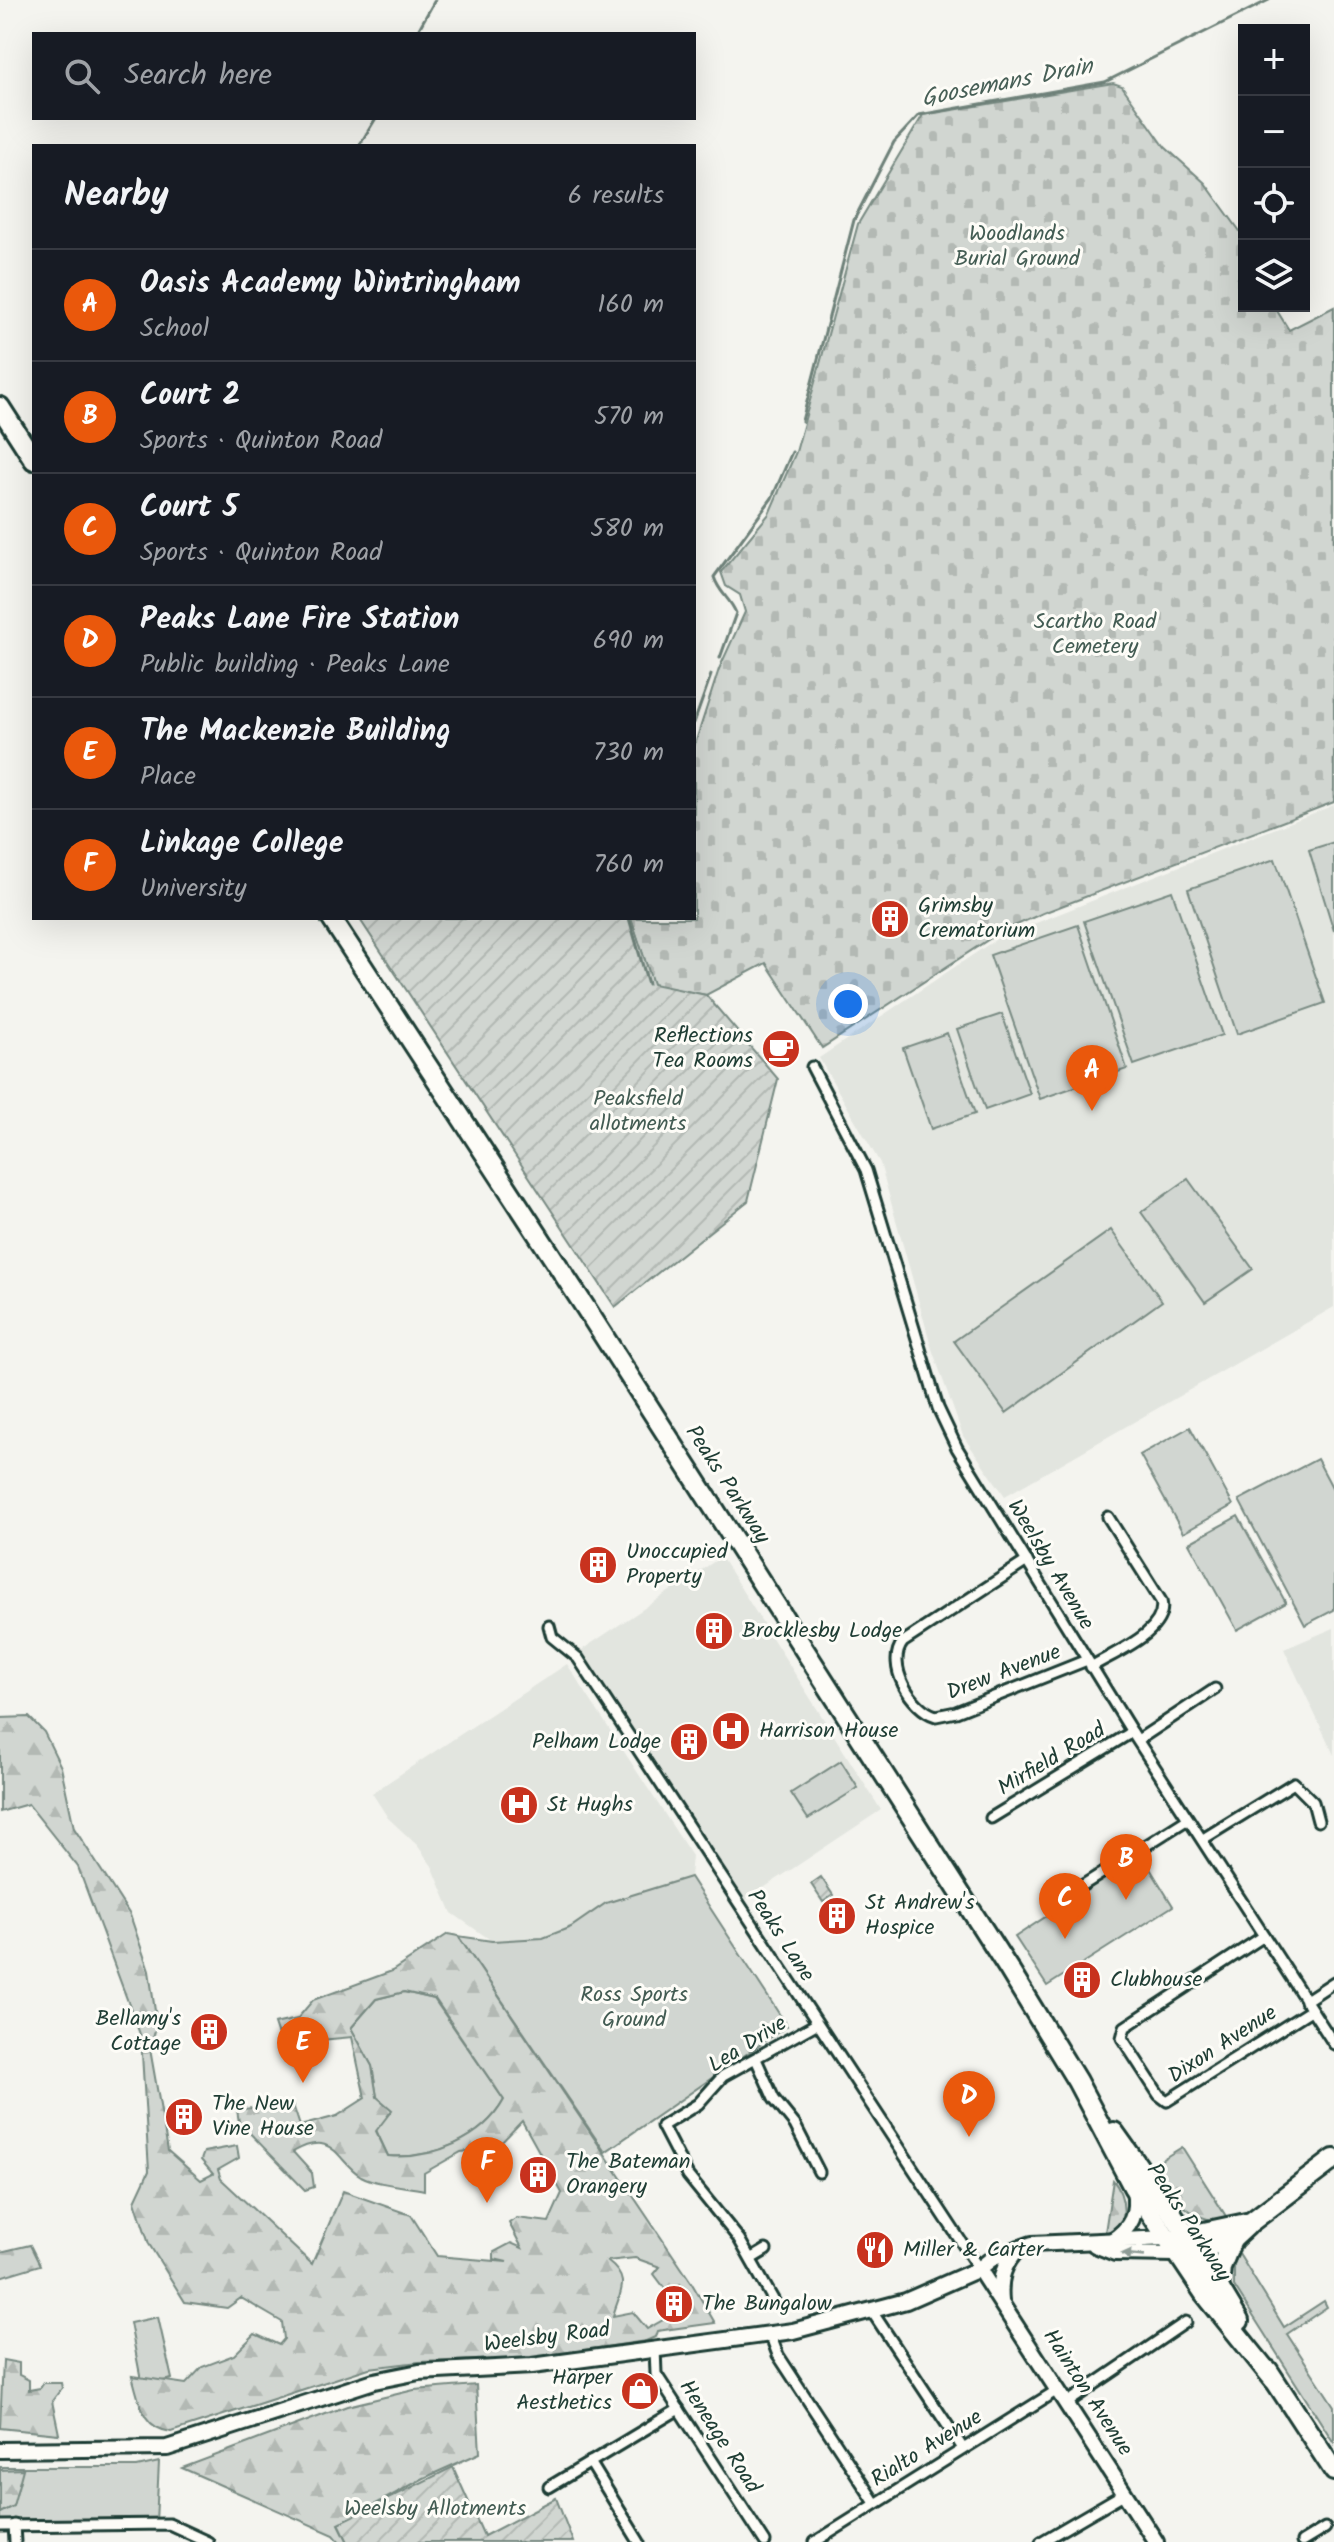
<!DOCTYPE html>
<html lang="en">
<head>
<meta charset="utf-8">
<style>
	:root { --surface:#171b24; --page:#242831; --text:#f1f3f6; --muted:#9ea1a6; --line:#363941; --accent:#ea580c }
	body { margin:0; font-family:Kalam,sans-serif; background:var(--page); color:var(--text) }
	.controls { position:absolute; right:24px; top:24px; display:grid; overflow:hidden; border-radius:0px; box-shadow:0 8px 32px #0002 }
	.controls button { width:72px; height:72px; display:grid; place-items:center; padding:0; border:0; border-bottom:2px solid var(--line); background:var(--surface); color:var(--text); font:40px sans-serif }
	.you { position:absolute; left:848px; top:1004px; width:28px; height:28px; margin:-20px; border:6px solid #fff; border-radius:50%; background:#1a73e8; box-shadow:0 0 0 12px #1a73e833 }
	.badge { display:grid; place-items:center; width:52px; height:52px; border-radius:50%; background:var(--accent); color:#fff; font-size:26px; font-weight:700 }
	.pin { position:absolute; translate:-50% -66px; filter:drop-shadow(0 2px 4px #0008) }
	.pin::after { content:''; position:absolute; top:42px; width:28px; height:24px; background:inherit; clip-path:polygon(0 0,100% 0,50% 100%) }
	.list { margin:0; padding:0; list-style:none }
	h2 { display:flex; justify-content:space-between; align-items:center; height:104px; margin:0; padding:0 32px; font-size:34px }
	h2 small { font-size:26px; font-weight:400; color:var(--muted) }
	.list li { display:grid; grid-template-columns:52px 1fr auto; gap:24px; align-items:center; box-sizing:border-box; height:112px; padding:0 32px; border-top:2px solid var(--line) }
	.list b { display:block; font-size:30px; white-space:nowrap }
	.list p { margin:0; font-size:26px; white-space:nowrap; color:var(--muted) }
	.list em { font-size:26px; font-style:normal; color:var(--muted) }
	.icon { flex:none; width:44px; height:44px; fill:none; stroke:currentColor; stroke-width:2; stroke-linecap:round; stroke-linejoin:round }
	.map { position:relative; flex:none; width:1334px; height:2542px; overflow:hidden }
	.search { position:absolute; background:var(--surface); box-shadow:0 8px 32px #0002; left:32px; top:32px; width:664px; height:88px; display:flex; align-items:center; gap:20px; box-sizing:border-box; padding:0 28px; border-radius:0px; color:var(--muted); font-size:30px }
	.panel { position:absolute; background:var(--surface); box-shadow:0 8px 32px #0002; left:32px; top:144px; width:664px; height:776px; border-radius:0px }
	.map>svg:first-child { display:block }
	.built { fill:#e2e5df }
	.green { fill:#d1d6d1; stroke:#788a82; stroke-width:2 }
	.forest { fill:url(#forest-firs); stroke:#788a82; stroke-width:2; fill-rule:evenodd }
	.cemetery { fill:url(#cemetery-stones); stroke:#788a82; stroke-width:2 }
	.garden { fill:url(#garden-furrows); stroke:#788a82; stroke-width:2 }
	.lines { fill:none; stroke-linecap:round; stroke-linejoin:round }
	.stream { stroke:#6e8179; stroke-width:3 }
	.street-casing { stroke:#1f3d34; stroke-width:15 }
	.secondary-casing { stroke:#1f3d34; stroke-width:20 }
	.primary-casing { stroke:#1f3d34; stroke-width:20 }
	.highway-casing { stroke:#1f3d34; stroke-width:24 }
	.street { stroke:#fdfcf7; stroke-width:9 }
	.secondary { stroke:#fdfcf7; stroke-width:14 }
	.primary { stroke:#fdfcf7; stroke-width:14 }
	.highway { stroke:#fdfcf7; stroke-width:18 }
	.oneway { fill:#8e9c96 }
	.labels { text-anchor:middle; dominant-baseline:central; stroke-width:6; stroke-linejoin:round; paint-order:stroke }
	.park-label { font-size:22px; fill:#435c53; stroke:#fdfcf7 }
	.poi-label { font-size:22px; fill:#1f3d34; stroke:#fdfcf7; text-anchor:start }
	.street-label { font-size:22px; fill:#1f3d34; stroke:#fdfcf7 }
	.water-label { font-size:24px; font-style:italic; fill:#475f56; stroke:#fdfcf7 }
</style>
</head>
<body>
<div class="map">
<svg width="1334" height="2542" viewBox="0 0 1334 2542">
	<defs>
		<pattern id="forest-firs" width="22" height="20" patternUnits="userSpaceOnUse" patternTransform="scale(2)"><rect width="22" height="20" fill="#d1d6d1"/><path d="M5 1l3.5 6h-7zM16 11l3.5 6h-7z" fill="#b3b9b4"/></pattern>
		<pattern id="cemetery-stones" width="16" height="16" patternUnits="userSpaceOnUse" patternTransform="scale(2)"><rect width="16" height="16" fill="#d1d6d1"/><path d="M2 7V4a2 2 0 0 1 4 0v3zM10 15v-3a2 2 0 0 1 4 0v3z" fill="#b3b9b4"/></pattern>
		<pattern id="garden-furrows" width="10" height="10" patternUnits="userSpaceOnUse" patternTransform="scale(2)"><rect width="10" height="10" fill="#d1d6d1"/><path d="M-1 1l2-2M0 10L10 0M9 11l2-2" fill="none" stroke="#b3b9b4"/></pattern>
	</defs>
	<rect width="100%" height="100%" fill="#f4f4ef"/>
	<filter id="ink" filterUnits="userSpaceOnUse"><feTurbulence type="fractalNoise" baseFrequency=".0125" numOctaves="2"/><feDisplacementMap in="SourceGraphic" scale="16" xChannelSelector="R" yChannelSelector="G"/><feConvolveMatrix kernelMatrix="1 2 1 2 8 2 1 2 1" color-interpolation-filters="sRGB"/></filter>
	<g filter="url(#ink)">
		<g class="built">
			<polygon points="1334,805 1334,1307 1005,1496 963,1436 932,1349 880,1163 819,1058 998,938"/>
			<polygon points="721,1557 881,1810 744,1901 580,1651"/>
			<polygon points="1334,1628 1334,1755 1284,1649"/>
			<polygon points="567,1664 692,1856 690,1877 606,1903 571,1927 543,1938 492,1941 452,1913 432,1866 417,1845 388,1818 372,1793"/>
		</g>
		<g class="green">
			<polygon points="1334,842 1334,931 1309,850"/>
			<polygon points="1275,859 1325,1003 1237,1034 1188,889"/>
			<polygon points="1172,891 1222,1035 1134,1065 1084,921"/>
			<polygon points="1078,925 1127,1069 1040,1099 990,955"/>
			<polygon points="1002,1014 1030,1094 985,1110 957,1029"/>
			<polygon points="947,1033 975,1114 931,1129 903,1048"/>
			<polygon points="1188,1179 1253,1269 1205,1302 1141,1212"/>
			<polygon points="1111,1230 1162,1301 1006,1413 954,1341"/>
			<polygon points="1190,1427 1233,1505 1183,1533 1140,1455"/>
			<polygon points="1317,1459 1334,1491 1334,1610 1305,1625 1239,1500"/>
			<polygon points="1238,1516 1286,1603 1237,1630 1189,1543"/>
			<polygon points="841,1761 858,1788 808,1819 791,1793"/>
			<polygon points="1141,1854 1173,1906 1047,1986 1015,1937"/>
			<polygon points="690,1877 787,2026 605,2152 458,1936 492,1941 543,1938 571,1927 606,1903"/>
			<path d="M404 1992 434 1999 504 2100C482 2140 432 2159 388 2156L376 2130 377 2097 372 2066 351 2028 376 1999Z"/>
			<polygon points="1239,2254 1284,2327 1324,2301 1327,2307 1287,2334 1334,2406 1334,2443 1234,2286 1234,2263"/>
			<polygon points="158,2317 172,2379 142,2385 130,2323"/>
			<polygon points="159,2462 156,2522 0,2521 0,2467 137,2467"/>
		</g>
		<g class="forest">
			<path d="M29 1717 44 1732 61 1767 74 1828 130 1915 149 1971 157 2024 150 2049 168 2151 201 2180 213 2174 201 2160 204 2152 237 2146 239 2158 218 2170 221 2179 312 2264 343 2191 411 2215 437 2256 507 2262 494 2259V2252L511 2243 522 2248 509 2223 517 2218 549 2222 562 2193 522 2121 498 2146 461 2152 424 2173V2190C406 2186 378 2185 361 2176 337 2162 334 2128 293 2152L312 2173 314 2187 305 2190 239 2122 237 2110 292 2102 300 2126 337 2116 365 2098 352 2037 321 2040 277 2033 274 2024 297 2019 313 2000 392 1971 448 1934 458 1936 691 2282 715 2323 657 2331 655 2337 646 2341 530 2358 419 2362 369 2368 171 2432C141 2428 140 2402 132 2376L186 2384 202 2367 234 2355 255 2334 279 2345 284 2339 282 2322 241 2298 227 2308 185 2302 149 2244 135 2201 149 2171 141 2037 78 1867 28 1804 0 1812V1718ZM404 1992 435 1999 504 2100C483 2139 431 2160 388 2156L376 2131 392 2110 377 2097 372 2066 351 2028 376 1999ZM635 2258 660 2267 654 2274 666 2290 680 2284 691 2304 647 2329 633 2312 613 2316C620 2291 632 2280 607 2261Z"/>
			<path d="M1182 2147 1229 2221C1189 2224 1172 2195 1153 2165Z"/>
			<path d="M1113 2180C1125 2194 1132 2229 1105 2232Z"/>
			<polygon points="30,2245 40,2265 0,2277 0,2252"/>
			<polygon points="3,2360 19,2363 19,2375 29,2380 29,2390 40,2388 44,2383 61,2383 62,2388 52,2401 59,2434 0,2428"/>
			<polygon points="476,2385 480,2453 424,2478 339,2524 348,2542 340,2542 334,2535 182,2468 347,2406 414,2390"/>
			<polygon points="23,2469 13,2506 0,2513 0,2470"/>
		</g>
		<polygon class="cemetery" points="1113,83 1122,86 1165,147 1205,183 1242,234 1244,306 1274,306 1289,330 1334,307 1334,802 1043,913 997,934 822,1048 766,963 706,995 653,985 631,918 694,918 694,747 719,669 745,612 740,595 726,586 721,572 769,514 796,452 858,224 923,115"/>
		<g class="garden">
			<polygon points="359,918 631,918 653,984 706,995 778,1079 748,1201 615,1307"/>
			<polygon points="821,1877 833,1895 823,1902 811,1884"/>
			<polygon points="453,2467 484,2536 556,2498 573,2542 348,2542 339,2523"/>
		</g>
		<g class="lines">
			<g class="stream">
				<polyline points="416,34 435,0"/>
				<polyline points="359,146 376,118"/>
				<polyline points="802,421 854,220 894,142 919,115 1105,82 1269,0"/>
				<path d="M720 658 736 613C730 598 719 593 714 577L772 498 792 452"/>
				<polyline points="694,723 711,675"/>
				<polyline points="629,918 648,984"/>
			</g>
			<defs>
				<g id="street">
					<polyline points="812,1067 866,1170 938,1408 957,1448 1132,1732 1334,2044"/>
					<path d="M1027 1561 903 1642C885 1664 911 1709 936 1716L956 1712 1087 1660"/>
					<polyline points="549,1626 552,1637 578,1658 979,2269"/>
					<path d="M1091 1667C1113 1653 1169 1632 1161 1601L1108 1517"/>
					<polyline points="1138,1740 1215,1689"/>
					<polyline points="991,1818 1132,1732"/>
					<polyline points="1203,1839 1294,1783 1313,1802 1318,1821"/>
					<polyline points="1053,1904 1188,1819"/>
					<polyline points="1264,1936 1125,2027 1122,2038 1159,2095 1167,2101 1311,2010"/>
					<polyline points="1305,2001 1334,1982"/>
					<polyline points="756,2059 774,2099 795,2125 819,2172"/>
					<polyline points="751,2259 766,2250"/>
					<polyline points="775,2303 739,2239 688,2176 662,2126 698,2104 723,2076 816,2024"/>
					<polyline points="873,2313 962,2447"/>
					<polyline points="770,2334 778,2355 875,2503"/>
					<polyline points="655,2348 656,2374 765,2542"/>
					<polyline points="1067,2403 1186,2322"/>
					<polyline points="590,2462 639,2542"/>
					<polyline points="549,2487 679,2409"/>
					<polyline points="14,2525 15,2542"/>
					<polyline points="0,2526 169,2524 208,2542"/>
					<polyline points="815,2542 1059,2389"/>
					<polyline points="1041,2542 1125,2493"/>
					<polyline points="1302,2542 1325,2528"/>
				</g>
				<g id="secondary">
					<polyline points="979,2269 1156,2542"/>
					<path d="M1001 2301C999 2279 1003 2264 1019 2248"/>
				</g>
				<g id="primary">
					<path d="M1111 2241C1132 2228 1138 2213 1134 2189"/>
					<polyline points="1095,2245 1115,2253 1176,2254"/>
					<polyline points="0,2450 167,2448 374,2381 419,2372 532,2366 793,2331 906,2301 979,2269 994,2257 1032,2244 1167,2238"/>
				</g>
				<g id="highway">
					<polyline points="0,407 34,460"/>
					<polyline points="331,918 585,1307 1008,1968 1077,2081 1133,2187 1204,2293 1274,2380"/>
					<polyline points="1114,2132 1188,2236 1239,2321"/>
					<polyline points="1180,2237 1251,2222 1334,2159"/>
					<polyline points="1187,2252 1232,2240 1247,2226"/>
					<polyline points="1219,2289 1221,2267 1232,2240"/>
					<polyline points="1268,2370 1334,2471"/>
				</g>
			</defs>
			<use href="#street" class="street-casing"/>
			<use href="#secondary" class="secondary-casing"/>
			<use href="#primary" class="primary-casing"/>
			<use href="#highway" class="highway-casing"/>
			<use href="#street" class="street"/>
			<use href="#secondary" class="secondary"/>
			<use href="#primary" class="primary"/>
			<use href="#highway" class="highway"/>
		</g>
		<defs><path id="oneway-solid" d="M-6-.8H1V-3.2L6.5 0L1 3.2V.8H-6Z" transform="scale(2)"/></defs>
		<use class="oneway" href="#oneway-solid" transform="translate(1133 2255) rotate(-175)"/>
	</g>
	<defs>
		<symbol id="building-disc" viewBox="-11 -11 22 22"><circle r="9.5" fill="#c8321e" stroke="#fdfcf7"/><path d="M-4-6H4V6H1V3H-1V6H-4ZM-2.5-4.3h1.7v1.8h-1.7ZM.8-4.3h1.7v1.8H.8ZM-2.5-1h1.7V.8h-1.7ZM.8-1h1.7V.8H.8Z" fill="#fff"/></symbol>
		<symbol id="cafe-disc" viewBox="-11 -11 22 22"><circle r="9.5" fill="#c8321e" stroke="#fdfcf7"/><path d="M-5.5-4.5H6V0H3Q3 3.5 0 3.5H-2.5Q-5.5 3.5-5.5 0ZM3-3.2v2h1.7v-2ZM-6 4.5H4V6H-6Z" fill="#fff"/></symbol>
		<symbol id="hospital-disc" viewBox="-11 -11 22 22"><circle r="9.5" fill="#c8321e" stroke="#fdfcf7"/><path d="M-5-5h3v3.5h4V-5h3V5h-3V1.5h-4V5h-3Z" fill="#fff"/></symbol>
		<symbol id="restaurant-disc" viewBox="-11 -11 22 22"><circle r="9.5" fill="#c8321e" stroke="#fdfcf7"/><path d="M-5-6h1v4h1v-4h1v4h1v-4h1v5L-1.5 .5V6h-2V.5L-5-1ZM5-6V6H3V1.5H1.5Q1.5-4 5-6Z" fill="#fff"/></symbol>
		<symbol id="shop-disc" viewBox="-11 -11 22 22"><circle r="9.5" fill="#c8321e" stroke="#fdfcf7"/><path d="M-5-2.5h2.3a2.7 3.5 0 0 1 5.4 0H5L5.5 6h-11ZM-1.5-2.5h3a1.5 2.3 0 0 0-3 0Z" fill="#fff"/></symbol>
	</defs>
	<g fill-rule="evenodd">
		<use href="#building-disc" x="868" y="897" width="44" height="44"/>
		<use href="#cafe-disc" x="759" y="1027" width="44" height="44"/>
		<use href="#building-disc" x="576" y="1543" width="44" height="44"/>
		<use href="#building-disc" x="692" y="1609" width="44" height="44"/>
		<use href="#hospital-disc" x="709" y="1709" width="44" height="44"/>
		<use href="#building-disc" x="667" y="1720" width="44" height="44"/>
		<use href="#hospital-disc" x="497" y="1783" width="44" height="44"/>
		<use href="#building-disc" x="815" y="1894" width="44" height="44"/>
		<use href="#building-disc" x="1060" y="1958" width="44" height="44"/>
		<use href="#building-disc" x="187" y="2010" width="44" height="44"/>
		<use href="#building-disc" x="162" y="2095" width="44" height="44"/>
		<use href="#building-disc" x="516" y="2153" width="44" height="44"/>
		<use href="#restaurant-disc" x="853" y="2228" width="44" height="44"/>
		<use href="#building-disc" x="652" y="2282" width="44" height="44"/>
		<use href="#shop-disc" x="618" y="2369" width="44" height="44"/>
	</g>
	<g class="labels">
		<g class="park-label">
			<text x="1017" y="234">Woodlands<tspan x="1017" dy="25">Burial Ground</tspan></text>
			<text x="1095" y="622">Scartho Road<tspan x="1095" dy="25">Cemetery</tspan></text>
			<text x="638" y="1099">Peaksfield<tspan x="638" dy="25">allotments</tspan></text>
			<text x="634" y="1995">Ross Sports<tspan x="634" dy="25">Ground</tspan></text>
			<text x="435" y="2509">Weelsby Allotments</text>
		</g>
		<g class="poi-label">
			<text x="918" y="906">Grimsby<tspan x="918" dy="25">Crematorium</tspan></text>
			<text x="753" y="1036" text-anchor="end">Reflections<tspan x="753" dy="25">Tea Rooms</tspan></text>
			<text x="626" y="1552">Unoccupied<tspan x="626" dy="25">Property</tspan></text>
			<text x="742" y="1631">Brocklesby Lodge</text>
			<text x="759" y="1731">Harrison House</text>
			<text x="661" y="1742" text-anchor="end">Pelham Lodge</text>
			<text x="547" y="1805">St Hughs</text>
			<text x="865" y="1903">St Andrew's<tspan x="865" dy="25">Hospice</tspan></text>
			<text x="1110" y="1980">Clubhouse</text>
			<text x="181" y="2019" text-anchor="end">Bellamy's<tspan x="181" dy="25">Cottage</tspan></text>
			<text x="212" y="2104">The New<tspan x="212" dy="25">Vine House</tspan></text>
			<text x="566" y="2162">The Bateman<tspan x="566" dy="25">Orangery</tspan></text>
			<text x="903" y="2250">Miller &amp; Carter</text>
			<text x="702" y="2304">The Bungalow</text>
			<text x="612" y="2378" text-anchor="end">Harper<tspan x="612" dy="25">Aesthetics</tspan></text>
		</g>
		<g class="street-label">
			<text transform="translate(727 1485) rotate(57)">Peaks Parkway</text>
			<text transform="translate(1050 1565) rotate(59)">Weelsby Avenue</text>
			<text transform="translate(1004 1673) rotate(-21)">Drew Avenue</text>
			<text transform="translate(1052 1760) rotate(-31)">Mirfield Road</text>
			<text transform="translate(780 1936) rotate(57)">Peaks Lane</text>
			<text transform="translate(748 2045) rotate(-32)">Lea Drive</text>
			<text transform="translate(1223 2045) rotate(-33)">Dixon Avenue</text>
			<text transform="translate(1188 2223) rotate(57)">Peaks Parkway</text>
			<text transform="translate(547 2338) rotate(-7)">Weelsby Road</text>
			<text transform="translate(1087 2393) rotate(57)">Hainton Avenue</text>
			<text transform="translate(719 2437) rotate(57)">Heneage Road</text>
			<text transform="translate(927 2449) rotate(-32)">Rialto Avenue</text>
		</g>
		<g class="water-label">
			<text transform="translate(1007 83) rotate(-11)">Goosemans Drain</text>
		</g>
	</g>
</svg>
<div class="controls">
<button>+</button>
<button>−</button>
<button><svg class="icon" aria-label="locate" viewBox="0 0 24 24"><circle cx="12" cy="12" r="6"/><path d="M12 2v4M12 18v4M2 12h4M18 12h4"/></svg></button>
<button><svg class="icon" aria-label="layers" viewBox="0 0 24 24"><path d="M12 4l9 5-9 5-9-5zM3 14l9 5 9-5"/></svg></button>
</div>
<div class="you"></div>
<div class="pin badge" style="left:1092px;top:1111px">A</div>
<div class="pin badge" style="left:1126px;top:1900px">B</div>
<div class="pin badge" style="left:1065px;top:1939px">C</div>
<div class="pin badge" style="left:969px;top:2137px">D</div>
<div class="pin badge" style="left:303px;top:2083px">E</div>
<div class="pin badge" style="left:487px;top:2203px">F</div>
<div class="search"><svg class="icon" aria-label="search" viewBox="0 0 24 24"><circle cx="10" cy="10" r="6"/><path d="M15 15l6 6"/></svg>Search here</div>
<section class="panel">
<h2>Nearby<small>6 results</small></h2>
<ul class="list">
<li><span class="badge">A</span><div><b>Oasis Academy Wintringham</b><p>School</p></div><em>160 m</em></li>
<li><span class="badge">B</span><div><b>Court 2</b><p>Sports · Quinton Road</p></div><em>570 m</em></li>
<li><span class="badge">C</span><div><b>Court 5</b><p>Sports · Quinton Road</p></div><em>580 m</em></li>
<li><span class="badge">D</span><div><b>Peaks Lane Fire Station</b><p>Public building · Peaks Lane</p></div><em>690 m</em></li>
<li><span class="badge">E</span><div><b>The Mackenzie Building</b><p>Place</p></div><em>730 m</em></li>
<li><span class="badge">F</span><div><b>Linkage College</b><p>University</p></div><em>760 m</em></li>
</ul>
</section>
</div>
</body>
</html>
